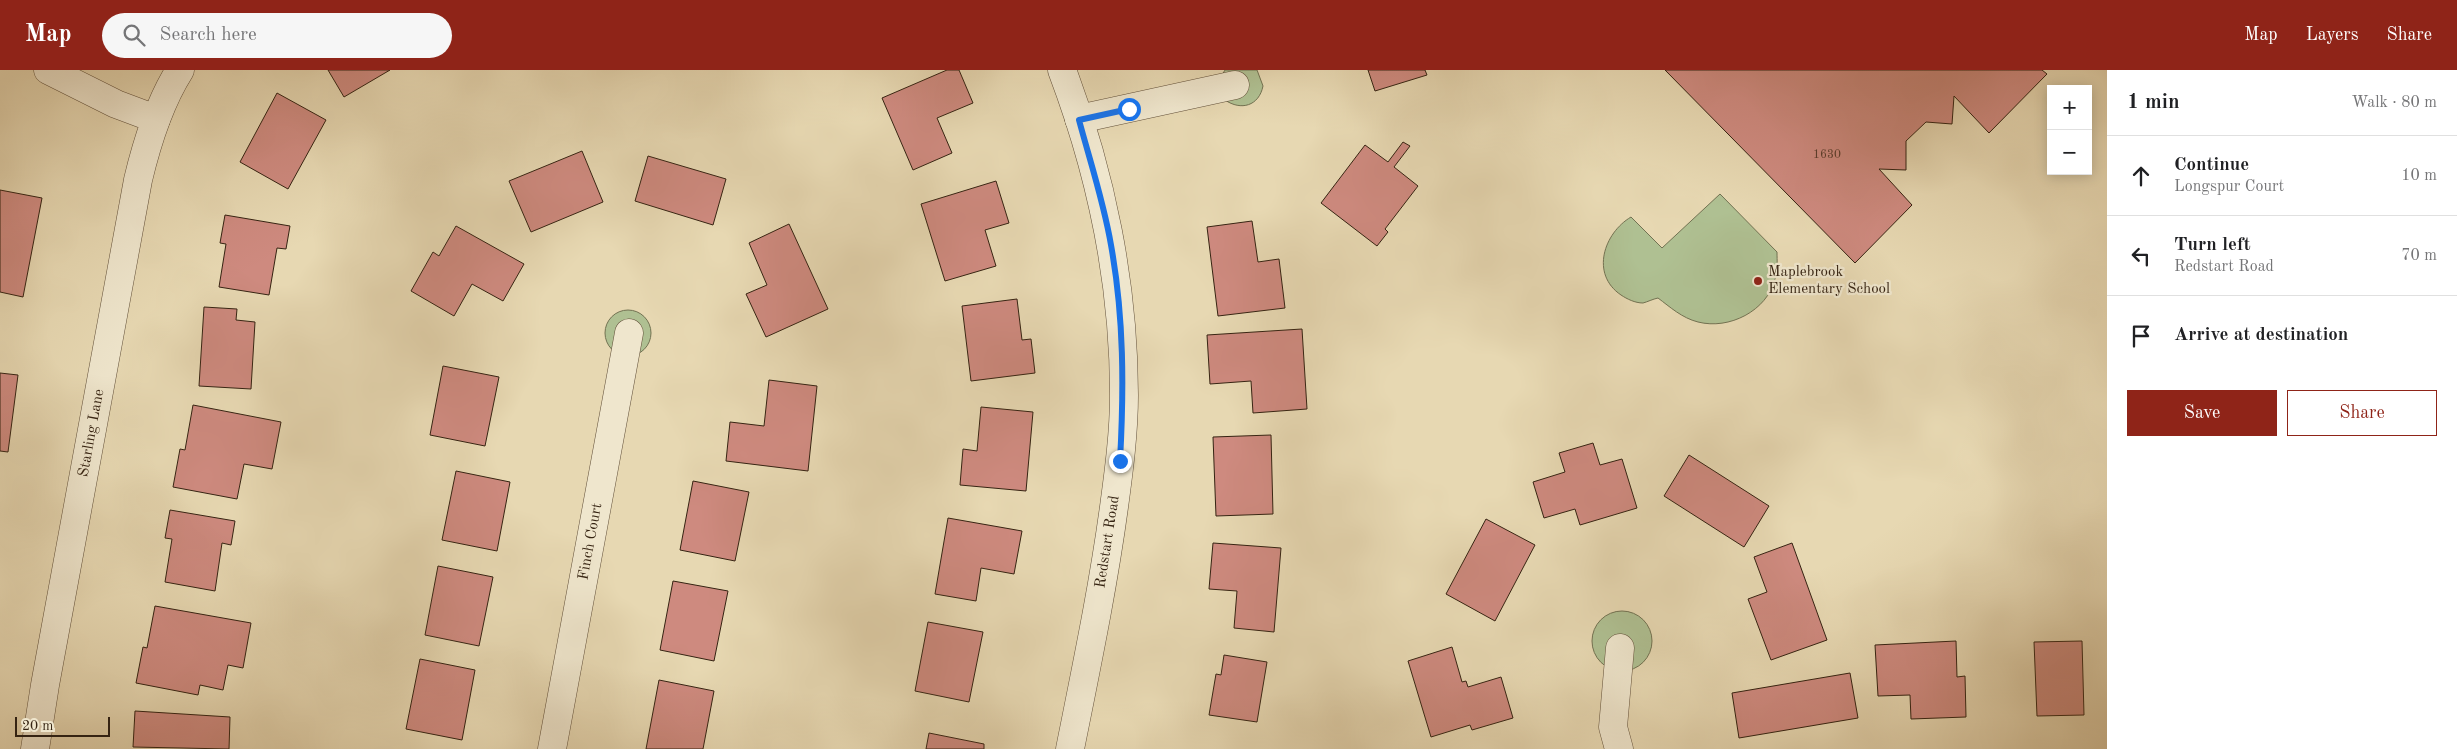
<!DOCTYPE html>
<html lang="en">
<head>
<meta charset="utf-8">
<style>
	:root { --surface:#fff; --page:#f6f6f6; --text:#202124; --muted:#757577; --line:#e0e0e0; --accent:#8f2418 }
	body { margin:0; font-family:"Old Standard TT",serif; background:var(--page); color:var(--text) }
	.controls { position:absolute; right:15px; top:15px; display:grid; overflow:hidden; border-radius:0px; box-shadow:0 2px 12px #0003 }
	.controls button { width:45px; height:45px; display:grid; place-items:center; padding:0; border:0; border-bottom:1px solid var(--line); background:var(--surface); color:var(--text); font:25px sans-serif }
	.scale { position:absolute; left:15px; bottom:12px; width:95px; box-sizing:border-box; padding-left:5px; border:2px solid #352312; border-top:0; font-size:14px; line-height:18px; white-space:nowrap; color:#352312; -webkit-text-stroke:4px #efe6cd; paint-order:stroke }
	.stop { position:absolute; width:15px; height:15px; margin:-11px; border:4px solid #1a73e8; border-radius:50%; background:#fff }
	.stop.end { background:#1a73e8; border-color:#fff; box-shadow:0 1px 5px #0008 }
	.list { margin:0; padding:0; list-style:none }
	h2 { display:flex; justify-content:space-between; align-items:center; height:65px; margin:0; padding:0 20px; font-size:21px }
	h2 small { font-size:16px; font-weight:400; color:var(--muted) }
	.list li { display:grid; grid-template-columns:32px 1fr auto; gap:15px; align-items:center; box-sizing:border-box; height:80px; padding:0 20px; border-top:1px solid var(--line) }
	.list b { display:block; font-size:19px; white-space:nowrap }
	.list p { margin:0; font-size:16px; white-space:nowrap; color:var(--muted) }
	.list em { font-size:16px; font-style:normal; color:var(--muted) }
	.actions { display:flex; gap:10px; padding:15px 20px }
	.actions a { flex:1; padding:11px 0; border:1px solid var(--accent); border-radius:0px; text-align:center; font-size:18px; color:var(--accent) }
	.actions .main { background:var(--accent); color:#fff }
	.icon { flex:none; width:28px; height:28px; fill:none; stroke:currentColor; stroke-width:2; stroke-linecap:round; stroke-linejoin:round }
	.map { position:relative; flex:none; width:2107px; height:679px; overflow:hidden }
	header { display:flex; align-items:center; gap:30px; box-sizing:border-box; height:70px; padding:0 25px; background:var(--accent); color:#fff }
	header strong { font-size:24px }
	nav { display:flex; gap:28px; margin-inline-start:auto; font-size:18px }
	.search { width:350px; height:45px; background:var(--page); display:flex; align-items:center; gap:12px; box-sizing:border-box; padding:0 18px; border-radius:28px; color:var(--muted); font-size:19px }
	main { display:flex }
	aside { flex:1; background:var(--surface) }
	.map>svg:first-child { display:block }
	.green { fill:#afc092; stroke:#727252 }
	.building { fill:#ce8a7f; stroke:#352312 }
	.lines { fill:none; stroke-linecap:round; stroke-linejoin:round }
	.street-casing { stroke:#62503a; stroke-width:29 }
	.street { stroke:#efe6cd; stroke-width:28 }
	.route { stroke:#1a73e8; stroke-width:6 }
	.poi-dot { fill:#8f2418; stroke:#efe6cd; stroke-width:2 }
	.labels { text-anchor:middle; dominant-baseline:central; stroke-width:4.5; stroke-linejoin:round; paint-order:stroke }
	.number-label { font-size:12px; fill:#5b3d2d }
	.poi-label { font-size:15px; fill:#352312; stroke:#efe6cd; text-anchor:start }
	.street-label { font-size:15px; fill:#352312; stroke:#efe6cd }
</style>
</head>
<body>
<header>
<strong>Map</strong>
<div class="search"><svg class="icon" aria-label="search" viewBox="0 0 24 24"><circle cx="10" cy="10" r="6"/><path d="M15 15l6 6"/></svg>Search here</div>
<nav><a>Map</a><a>Layers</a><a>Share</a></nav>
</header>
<main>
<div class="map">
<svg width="2107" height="679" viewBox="0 0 2107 679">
	<rect width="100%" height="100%" fill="#e7d8b2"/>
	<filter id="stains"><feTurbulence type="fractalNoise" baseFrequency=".004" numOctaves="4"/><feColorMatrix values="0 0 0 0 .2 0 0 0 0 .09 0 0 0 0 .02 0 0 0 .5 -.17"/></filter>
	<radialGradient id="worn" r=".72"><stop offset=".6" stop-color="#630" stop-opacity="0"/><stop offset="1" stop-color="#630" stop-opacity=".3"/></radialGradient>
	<g class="green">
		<path d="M1225 0H1257L1263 16C1259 36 1241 41 1225 30L1219 10Z"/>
		<path d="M1720 124 1777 182C1777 190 1778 201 1775 209 1767 241 1729 260 1698 252 1682 248 1670 237 1658 228 1653 229 1647 232 1643 233 1635 233 1627 229 1621 225 1590 204 1604 163 1631 147L1662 178Z"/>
		<circle cx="628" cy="263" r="23"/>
		<circle cx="1622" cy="571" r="30"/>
	</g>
	<g class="building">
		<polygon points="328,0 390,0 344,27"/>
		<polygon points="947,0 959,0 973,33 937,48 952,83 913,100 882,28"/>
		<polygon points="1368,0 1425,0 1427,5 1375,21"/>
		<polygon points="1665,0 2042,0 2047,4 1989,63 1954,26 1952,54 1926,52 1906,71 1906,100 1879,99 1912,135 1855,193"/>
		<polygon points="277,23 326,50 288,119 240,92"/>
		<polygon points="1403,72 1410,76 1394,97 1418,116 1385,159 1388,162 1377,176 1321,133 1365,75 1388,92"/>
		<polygon points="582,81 603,132 531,162 509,111"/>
		<polygon points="648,86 726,109 713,155 635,131"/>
		<polygon points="996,111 1009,153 985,160 996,196 945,211 921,134"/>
		<polygon points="0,120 42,128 23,227 0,222"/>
		<polygon points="225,145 290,156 286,179 277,178 269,225 219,217 226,174 220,173"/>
		<polygon points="1252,151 1258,192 1279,189 1285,238 1218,246 1207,157"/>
		<polygon points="789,154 828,239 766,267 746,224 767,215 749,173"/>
		<polygon points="456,156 524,194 503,231 472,214 454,246 411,221 433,182 439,186"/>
		<polygon points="1017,229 1022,270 1031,269 1035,303 971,311 962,236"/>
		<polygon points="204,237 237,239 236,250 255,252 251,319 199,316"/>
		<polygon points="1302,259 1307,339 1253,343 1251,311 1210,314 1207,265"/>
		<polygon points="443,296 499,307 485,376 430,365"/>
		<polygon points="0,303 18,305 8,382 0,381"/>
		<polygon points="769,310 817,316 808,401 726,391 730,352 764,356"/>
		<polygon points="193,335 281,352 272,399 244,394 237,429 173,417 180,379 185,380"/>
		<polygon points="981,337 1033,342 1026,421 960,415 963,379 977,381"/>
		<polygon points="1271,365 1273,444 1216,446 1213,367"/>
		<polygon points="1593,373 1600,395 1622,389 1637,438 1580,455 1575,439 1544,448 1533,412 1565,402 1559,383"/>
		<polygon points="1689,385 1769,436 1744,477 1664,426"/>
		<polygon points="456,401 510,412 497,481 442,470"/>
		<polygon points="693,411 749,422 735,491 680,480"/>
		<polygon points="170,440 235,451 231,475 222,473 215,521 165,512 172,469 165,468"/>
		<polygon points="948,448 1022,461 1014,504 981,498 976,531 935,524"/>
		<polygon points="1486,449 1535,475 1495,551 1446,524"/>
		<polygon points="1213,473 1281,478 1274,562 1234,558 1237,521 1209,519"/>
		<polygon points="1792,473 1827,570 1771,590 1748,529 1767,522 1754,487"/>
		<polygon points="438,496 493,507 479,576 425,565"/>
		<polygon points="673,511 728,521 714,591 660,580"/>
		<polygon points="155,536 251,553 243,598 228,595 223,620 200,615 198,625 136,613 143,577 147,578"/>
		<polygon points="928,552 983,562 969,632 915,621"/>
		<polygon points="1956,571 1957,607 1965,606 1966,647 1911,649 1910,625 1878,626 1875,575"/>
		<polygon points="2082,571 2084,645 2037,646 2034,572"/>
		<polygon points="1452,577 1462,612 1466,611 1468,617 1501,607 1513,648 1472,660 1470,655 1431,667 1408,591"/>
		<polygon points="1224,585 1267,592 1257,652 1209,645 1216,604 1221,605"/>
		<polygon points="420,589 475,600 462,670 406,659"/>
		<polygon points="1850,603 1858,648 1739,668 1732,623"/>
		<polygon points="659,610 714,621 703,679 646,679"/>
		<polygon points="135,641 230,647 229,679 133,677"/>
		<polygon points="929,663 984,674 984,679 926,679"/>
	</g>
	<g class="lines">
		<defs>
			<g id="street">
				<polyline points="48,0 116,34 156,49"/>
				<path d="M1062 0C1101 103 1124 215 1124 325 1124 362 1119 400 1114 437 1103 518 1086 599 1070 679"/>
				<polyline points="1079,49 1235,15"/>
				<path id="s1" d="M35 679 45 615 138 110C147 72 159 33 180 0"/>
				<path id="s2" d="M552 679 629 263"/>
				<polyline points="1619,679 1613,657 1620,578"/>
			</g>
		</defs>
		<use href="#street" class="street-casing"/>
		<use href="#street" class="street"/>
	</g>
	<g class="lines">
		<path class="route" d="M1120 391C1124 318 1124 247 1111 175 1104 133 1090 91 1079 50L1129 39"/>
	</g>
	<circle class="poi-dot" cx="1758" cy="211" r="5"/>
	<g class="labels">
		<g class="number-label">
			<text x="1827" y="85">1630</text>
		</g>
		<g class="poi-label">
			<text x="1768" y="202">Maplebrook<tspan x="1768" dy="17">Elementary School</tspan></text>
		</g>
		<g class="street-label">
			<text stroke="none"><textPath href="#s1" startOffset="321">Starling Lane</textPath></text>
			<text stroke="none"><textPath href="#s2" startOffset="211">Finch Court</textPath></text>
			<text transform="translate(1108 472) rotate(-81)">Redstart Road</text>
		</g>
	</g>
	<rect width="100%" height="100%" filter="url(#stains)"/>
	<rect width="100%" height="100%" fill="url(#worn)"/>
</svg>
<div class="controls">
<button>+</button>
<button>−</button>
</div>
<div class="scale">20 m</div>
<div class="stop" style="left:1129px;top:39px"></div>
<div class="stop end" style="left:1120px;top:391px"></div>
</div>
<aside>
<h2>1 min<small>Walk · 80 m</small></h2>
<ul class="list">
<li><svg class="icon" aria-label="ahead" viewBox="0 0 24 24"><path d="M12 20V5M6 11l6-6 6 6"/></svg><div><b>Continue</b><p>Longspur Court</p></div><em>10 m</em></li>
<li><svg class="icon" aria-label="left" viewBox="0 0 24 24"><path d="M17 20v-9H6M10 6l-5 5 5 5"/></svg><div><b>Turn left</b><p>Redstart Road</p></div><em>70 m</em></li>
<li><svg class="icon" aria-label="arrive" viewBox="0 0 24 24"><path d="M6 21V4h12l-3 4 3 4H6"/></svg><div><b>Arrive at destination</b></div></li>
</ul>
<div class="actions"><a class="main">Save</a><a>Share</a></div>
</aside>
</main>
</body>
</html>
